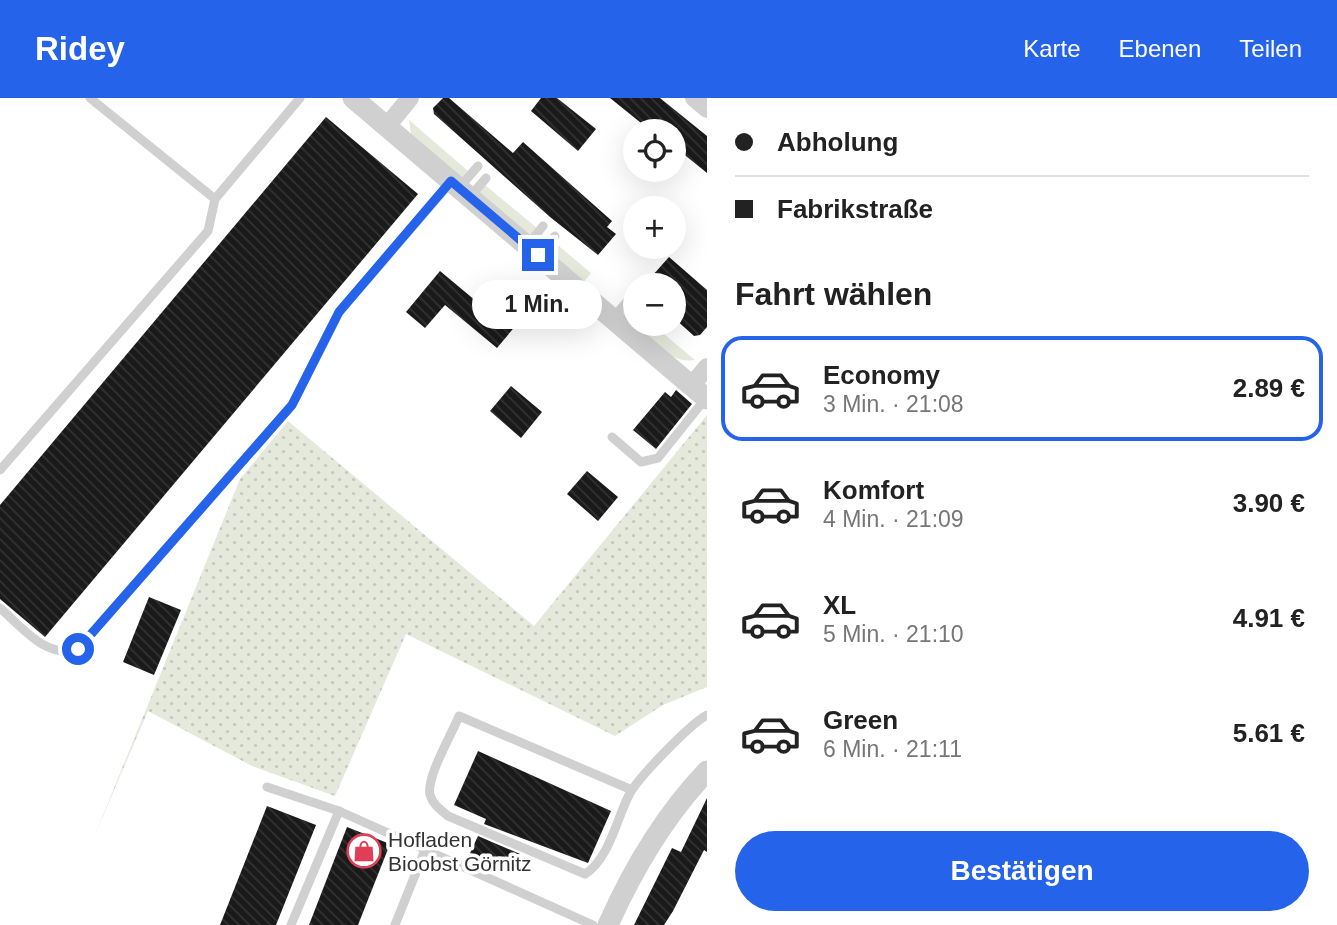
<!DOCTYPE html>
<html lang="de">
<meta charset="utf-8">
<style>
:root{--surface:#fff;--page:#f2f2f2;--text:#222;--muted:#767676;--line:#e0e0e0;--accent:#2563eb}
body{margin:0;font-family:Arial,sans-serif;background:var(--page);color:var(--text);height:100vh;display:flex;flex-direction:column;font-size:26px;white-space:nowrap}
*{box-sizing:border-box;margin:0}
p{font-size:23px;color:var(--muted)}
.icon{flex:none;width:38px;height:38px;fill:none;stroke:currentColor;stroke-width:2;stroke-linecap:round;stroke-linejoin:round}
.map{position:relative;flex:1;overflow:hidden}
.side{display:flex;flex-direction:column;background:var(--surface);width:630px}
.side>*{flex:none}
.banner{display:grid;align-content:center;height:154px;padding:0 28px;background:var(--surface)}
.buttons{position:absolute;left:623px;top:21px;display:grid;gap:14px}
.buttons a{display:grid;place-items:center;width:63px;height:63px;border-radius:50%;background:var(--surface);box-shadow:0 7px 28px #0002;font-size:35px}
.end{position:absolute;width:32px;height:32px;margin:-16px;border:9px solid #2563eb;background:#fff;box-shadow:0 0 0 4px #fff}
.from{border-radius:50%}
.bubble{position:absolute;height:49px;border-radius:24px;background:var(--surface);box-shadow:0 7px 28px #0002;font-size:23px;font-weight:600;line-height:49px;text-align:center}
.banner b{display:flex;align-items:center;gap:24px;height:66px;font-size:26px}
.banner b+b{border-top:2px solid var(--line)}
.banner i{width:18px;height:18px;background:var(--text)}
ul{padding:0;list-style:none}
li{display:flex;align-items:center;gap:21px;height:105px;margin:0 14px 10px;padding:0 14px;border:4px solid transparent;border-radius:21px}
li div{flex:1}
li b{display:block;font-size:26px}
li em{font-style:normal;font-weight:600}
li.selected{border-color:var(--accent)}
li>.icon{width:63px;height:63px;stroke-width:1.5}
h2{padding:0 28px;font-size:32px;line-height:84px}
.action{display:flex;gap:14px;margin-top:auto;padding:14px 28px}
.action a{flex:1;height:80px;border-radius:42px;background:var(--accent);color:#fff;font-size:28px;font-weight:600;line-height:80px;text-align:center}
header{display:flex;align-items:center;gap:42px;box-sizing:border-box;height:98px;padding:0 35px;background:var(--accent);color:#fff}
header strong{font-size:33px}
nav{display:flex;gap:38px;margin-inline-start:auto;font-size:24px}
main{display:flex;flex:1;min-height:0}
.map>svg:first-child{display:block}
</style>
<header>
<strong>Ridey</strong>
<nav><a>Karte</a><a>Ebenen</a><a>Teilen</a></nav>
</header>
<main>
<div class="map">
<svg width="707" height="827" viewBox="0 0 707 827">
<defs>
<pattern id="grass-dots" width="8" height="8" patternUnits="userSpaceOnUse" patternTransform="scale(1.75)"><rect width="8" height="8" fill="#e4e9dc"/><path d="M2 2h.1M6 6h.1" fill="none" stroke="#c4c8bd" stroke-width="1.8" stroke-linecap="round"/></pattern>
<pattern id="building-back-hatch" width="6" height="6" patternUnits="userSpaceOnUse" patternTransform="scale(1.75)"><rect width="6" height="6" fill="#1a1a1a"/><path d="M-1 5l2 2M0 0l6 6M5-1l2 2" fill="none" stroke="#333"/></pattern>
</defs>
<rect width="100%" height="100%" fill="#fff"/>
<polygon fill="url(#grass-dots)" points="707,317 707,589 663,607 615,638 406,536 335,698 252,668 148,613 94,739 240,381 288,323 534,528"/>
<g fill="#e4e9dc">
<polygon points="409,22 468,73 461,81 411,36"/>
<polygon points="485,87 537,130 530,138 478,95"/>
<polygon points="554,144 591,175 583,185 546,153"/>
<path d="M629,207L635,212V226H652L695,262C668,267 640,233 621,216Z"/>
</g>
<g fill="url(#building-back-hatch)">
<polygon points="443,0 449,0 513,55 523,44 612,123 607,129 616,136 598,157 550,119 434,16 433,10"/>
<polygon points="541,0 557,0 596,31 578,53 531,13"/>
<polygon points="610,0 660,0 707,38 707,75 681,54 674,64 674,33 651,33"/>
<polygon points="326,19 418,96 45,539 0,501 0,407"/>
<polygon points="669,159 707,192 707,229 700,237 694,238 674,220 674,187 644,187"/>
<polygon points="440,173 500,223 505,217 517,226 497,250 445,207 425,230 406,214"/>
<polygon points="511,288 542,314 521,340 490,313"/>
<polygon points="676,292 692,306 656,351 633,332 665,294 671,299"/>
<polygon points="587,373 618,399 598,423 567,396"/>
<polygon points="149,499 181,512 154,577 123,564"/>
<polygon points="478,653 611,713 588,765 484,726 486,721 454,707"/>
<polygon points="707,700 707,754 704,752 673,813 664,827 634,827 672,750 681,754"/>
<polygon points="267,708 316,727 276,827 220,827"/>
<polygon points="347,729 390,746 358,827 309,827"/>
<polygon points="478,738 520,756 511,774 470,755"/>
</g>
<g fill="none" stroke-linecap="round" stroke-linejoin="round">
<g stroke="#d0d0d0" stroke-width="9">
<polyline points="90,0 215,101 300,0"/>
<polyline points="459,90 478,68"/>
<polyline points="470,99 486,80"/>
<polyline points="527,148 543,128"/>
<polyline points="539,156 555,138"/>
<polyline points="613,220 630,200"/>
<polyline points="612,339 641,364 658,360 705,301"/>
<polyline points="0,372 208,133 215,101"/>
<path d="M0,510C22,529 47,562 78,551L292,307L339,214L451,84"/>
<polyline points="267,689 339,713 593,827"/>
<path d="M632,692L459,618C452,636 426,679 430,697C433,707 441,712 448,718L585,776C609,762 617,719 630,695C640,678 690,626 707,617"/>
<polyline points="291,827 339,713"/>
<polyline points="395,827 425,752"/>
</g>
<g stroke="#d0d0d0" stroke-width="18">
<polyline points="694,0 707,11"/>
<polyline points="387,28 410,0"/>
<polyline points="692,287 707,269"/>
</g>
<g stroke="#d0d0d0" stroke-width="21">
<polyline points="353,0 707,301"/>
<path d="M608,827C633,771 664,718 707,673"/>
</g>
</g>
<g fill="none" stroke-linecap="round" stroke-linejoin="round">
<polyline stroke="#2563eb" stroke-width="9" points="78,551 292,307 339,214 451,83 538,157"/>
</g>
<defs>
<symbol id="shop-ring" viewBox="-11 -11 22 22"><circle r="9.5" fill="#fff" stroke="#e03e56" stroke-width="1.5"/><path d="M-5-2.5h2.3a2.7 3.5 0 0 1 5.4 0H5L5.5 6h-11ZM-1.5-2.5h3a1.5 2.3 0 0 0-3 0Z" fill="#e03e56"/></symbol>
</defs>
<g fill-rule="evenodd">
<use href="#shop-ring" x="345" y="734" width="38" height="38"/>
</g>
<g text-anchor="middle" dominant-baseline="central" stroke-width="7" stroke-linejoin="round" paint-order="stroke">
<g font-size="21" fill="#333" stroke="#fff" text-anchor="start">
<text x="388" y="741">Hofladen<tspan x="388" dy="24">Bioobst Görnitz</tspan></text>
</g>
</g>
</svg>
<div class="buttons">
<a><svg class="icon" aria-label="locate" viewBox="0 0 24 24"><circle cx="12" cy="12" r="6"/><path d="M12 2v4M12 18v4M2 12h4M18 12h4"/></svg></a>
<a>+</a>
<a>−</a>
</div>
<i class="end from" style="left:78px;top:551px"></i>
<i class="end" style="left:538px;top:157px"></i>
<div class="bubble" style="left:472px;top:182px;width:130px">1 Min.</div>
</div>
<section class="side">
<div class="banner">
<b><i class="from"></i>Abholung</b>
<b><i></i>Fabrikstraße</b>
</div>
<h2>Fahrt wählen</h2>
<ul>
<li class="selected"><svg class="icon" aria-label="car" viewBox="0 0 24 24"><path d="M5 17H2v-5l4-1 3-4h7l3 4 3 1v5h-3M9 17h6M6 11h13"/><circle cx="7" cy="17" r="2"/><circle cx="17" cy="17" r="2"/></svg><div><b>Economy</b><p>3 Min. · 21:08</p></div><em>2.89 €</em></li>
<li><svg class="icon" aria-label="car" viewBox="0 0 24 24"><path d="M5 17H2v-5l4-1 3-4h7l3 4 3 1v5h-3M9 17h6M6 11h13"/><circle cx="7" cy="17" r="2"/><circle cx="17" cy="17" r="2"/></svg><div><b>Komfort</b><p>4 Min. · 21:09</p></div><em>3.90 €</em></li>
<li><svg class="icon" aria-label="car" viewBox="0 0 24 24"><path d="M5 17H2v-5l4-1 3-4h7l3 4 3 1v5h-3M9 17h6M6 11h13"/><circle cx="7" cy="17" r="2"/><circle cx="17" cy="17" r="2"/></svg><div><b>XL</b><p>5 Min. · 21:10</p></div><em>4.91 €</em></li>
<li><svg class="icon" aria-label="car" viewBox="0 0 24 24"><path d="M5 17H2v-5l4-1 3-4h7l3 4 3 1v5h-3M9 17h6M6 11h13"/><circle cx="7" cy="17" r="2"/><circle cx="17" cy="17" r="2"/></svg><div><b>Green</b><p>6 Min. · 21:11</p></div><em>5.61 €</em></li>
</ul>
<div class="action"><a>Bestätigen</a></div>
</section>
</main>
